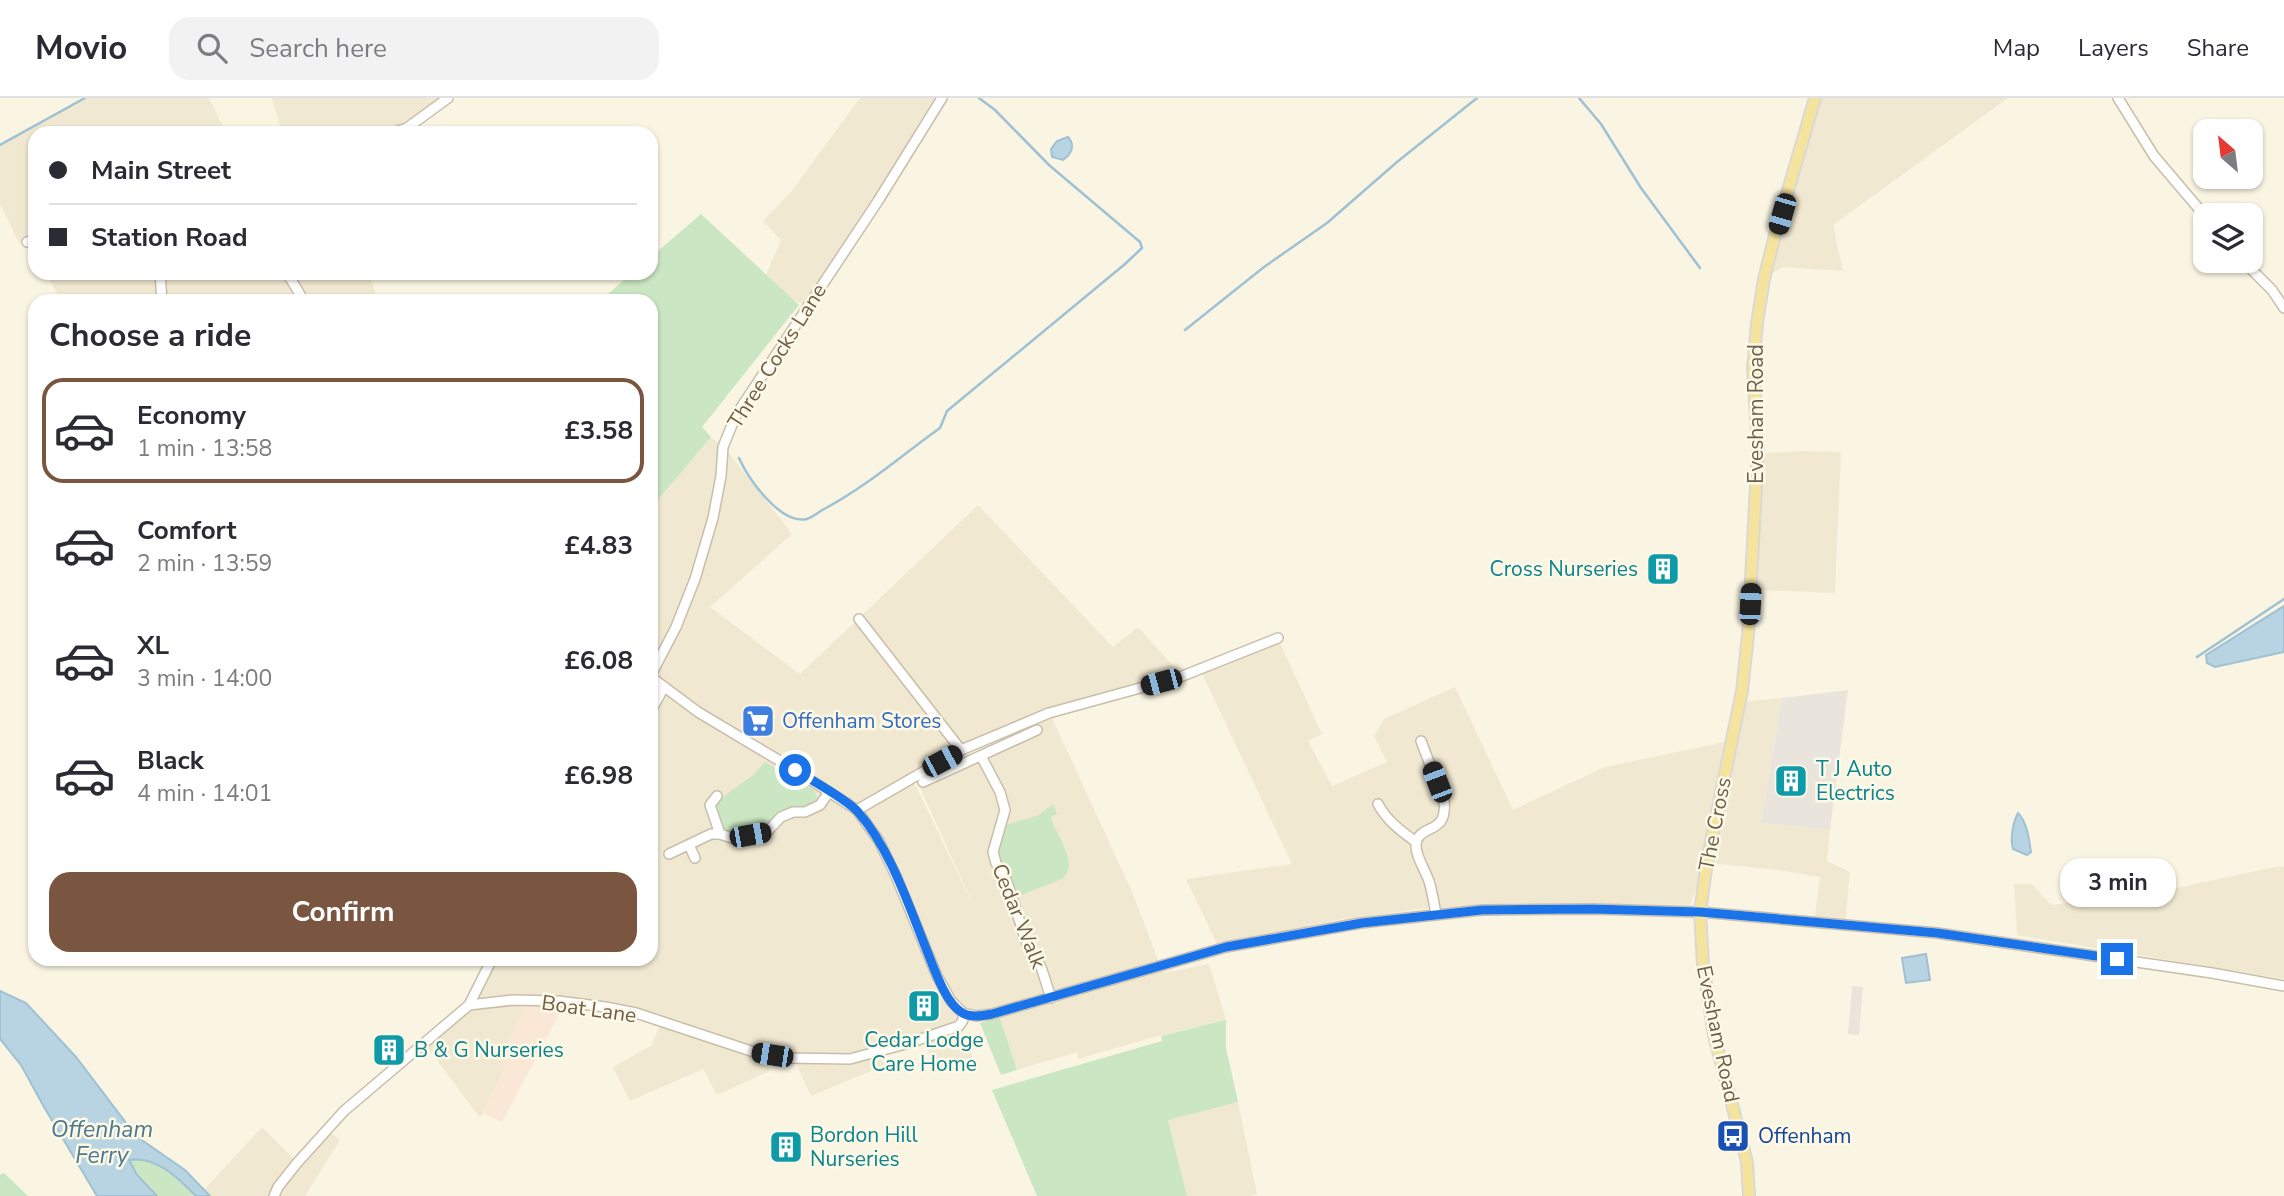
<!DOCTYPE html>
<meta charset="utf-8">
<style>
:root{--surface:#fff;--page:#f2f2f3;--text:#2b2b33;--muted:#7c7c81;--line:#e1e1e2;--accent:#7a5540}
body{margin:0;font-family:"Nunito Sans",sans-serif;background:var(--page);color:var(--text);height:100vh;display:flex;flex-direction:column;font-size:26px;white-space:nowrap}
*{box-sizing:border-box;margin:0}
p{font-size:23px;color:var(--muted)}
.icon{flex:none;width:38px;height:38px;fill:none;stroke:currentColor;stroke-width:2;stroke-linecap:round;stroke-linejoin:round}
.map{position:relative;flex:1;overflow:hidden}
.panel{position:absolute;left:28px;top:196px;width:630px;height:672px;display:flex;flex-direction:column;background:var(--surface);border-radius:21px;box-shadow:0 2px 5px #0004}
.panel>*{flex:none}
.guide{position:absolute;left:28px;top:28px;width:630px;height:154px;border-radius:21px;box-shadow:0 2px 5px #0004;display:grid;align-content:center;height:154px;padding:0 21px;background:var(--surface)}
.needle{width:46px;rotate:332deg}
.fabs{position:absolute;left:2193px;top:21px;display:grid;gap:14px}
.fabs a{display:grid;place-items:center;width:70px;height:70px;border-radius:14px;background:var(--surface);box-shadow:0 2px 5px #0004;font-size:35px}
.end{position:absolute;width:32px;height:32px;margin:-16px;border:9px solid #1a73e8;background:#fff;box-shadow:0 0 0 4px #fff}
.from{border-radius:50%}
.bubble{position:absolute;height:49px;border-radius:21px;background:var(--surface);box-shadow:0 2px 5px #0004;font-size:23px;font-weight:700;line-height:49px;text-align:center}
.car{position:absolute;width:21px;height:42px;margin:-21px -10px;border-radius:9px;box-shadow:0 0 5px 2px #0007;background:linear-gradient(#222 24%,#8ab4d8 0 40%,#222 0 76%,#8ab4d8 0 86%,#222 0)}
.guide b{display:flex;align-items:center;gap:24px;height:66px;font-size:26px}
.guide b+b{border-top:2px solid var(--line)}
.guide i{width:18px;height:18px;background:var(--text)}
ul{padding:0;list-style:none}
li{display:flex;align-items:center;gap:21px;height:105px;margin:0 14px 10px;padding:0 7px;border:4px solid transparent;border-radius:21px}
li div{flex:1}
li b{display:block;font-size:26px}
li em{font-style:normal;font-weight:700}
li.active{border-color:var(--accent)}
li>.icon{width:63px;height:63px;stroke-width:1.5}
h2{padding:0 21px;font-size:32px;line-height:84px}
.action{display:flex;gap:14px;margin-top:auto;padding:14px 21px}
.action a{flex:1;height:80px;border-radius:21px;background:var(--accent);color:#fff;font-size:28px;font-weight:700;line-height:80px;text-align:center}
header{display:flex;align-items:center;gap:42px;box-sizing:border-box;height:98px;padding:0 35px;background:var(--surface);border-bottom:2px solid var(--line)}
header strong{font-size:33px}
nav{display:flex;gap:38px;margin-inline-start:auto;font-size:24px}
.search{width:490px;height:63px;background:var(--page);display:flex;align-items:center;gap:18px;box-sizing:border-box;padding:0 24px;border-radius:21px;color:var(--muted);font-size:26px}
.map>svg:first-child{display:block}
</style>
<header>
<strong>Movio</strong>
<div class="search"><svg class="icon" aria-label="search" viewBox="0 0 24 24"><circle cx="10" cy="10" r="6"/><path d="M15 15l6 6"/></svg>Search here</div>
<nav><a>Map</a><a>Layers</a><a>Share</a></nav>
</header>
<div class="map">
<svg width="2284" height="1098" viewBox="0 0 2284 1098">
<rect width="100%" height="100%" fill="#faf5e2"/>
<g fill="#f1e8d1">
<polygon points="85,0 209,0 226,35 35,35 35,157 27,144 19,145 0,106 0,47"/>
<polygon points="272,0 446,0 406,29 387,35 282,35"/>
<polygon points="860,0 938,0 807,209 778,192 765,179 781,142 763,123 791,94"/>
<polygon points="1815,0 2008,0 1833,127 1843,173 1782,169 1764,181"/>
<polygon points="45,175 369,175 378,203 62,203"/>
<polygon points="711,339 729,355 792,436 710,509 800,576 978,407 1113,549 1138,529 1182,578 1049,614 911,678 977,815 917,683 1052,620 1133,796 1163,875 1209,866 1226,922 1147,941 1078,961 1077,954 1017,972 999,914 969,916 958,928 973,959 938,974 921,939 878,952 885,967 811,998 792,957 762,954 770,973 717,997 703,971 630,1003 613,969 652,947 661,923 566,903 505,971 480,1020 422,942 468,905 491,861 651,861 651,410"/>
<polygon points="1802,353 1841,354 1835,495 1756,492 1764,355"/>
<polygon points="1278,541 1322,636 1308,643 1332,688 1387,664 1374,638 1384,621 1455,589 1513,712 1605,669 1730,643 1706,764 1690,807 1513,805 1420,811 1338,822 1217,846 1186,781 1292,766 1201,573"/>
<polygon points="1782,600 1761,725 1830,732 1827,763 1850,774 1845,826 1814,824 1820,779 1771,771 1708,765 1742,604"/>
<polygon points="2279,768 2284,769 2284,881 2017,837 2014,786 2032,786 2051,807 2091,802 2087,779 2140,771 2144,797"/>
<polygon points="1238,1004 1257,1096 1250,1098 1187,1098 1168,1021"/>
<polygon points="262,1029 295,1062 324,1030 340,1042 305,1098 210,1098 204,1092"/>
</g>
<g fill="#fae7d6">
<polygon points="764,599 781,611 757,649 733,634"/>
<polygon points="528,901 566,903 502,1024 483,1015 505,971 501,959"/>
</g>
<g fill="#e9e5dd">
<polygon points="1848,592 1830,732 1761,725 1782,600"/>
<polygon points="1852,888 1863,889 1859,937 1848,936"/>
</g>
<g fill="#cae6c2">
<polygon points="701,116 799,207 702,329 711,339 651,410 651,203 600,203 632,175 651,175 651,159"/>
<polygon points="765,664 814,692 818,702 768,730 742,738 727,735 723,732 714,705 720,699 721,700 752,678"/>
<path d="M1053,706L1057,716L1051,719L1052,724C1059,739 1079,768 1062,781L1019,798C1009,791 997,767 997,754C998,745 1003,735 1006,727L1039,717Z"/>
<polygon points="1000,919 1017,972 1001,977 980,925"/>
<polygon points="1226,922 1226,950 1238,1004 1168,1022 1187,1098 1037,1098 992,992 1162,943 1161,938"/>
<polygon points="144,1060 164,1070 196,1098 157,1098 137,1077 129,1061"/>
<polygon points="4,1075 28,1098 0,1098 0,1077"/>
</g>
<g fill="#b8d4e2" stroke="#9fc1d3" stroke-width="2">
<path d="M1068,39C1076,48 1071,56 1063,62L1052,59L1051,51L1057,43Z"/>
<polygon points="2284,508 2284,554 2215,569 2207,565 2206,557"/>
<path d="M2018,715C2027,724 2029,741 2031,754L2027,757L2013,751C2010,741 2013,724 2018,715Z"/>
<polygon points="1926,856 1930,882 1906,885 1902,860"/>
<path d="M0,893L26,905L76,959L136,1038L185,1072L210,1098H196C178,1080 157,1058 129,1062L137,1077L157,1098H97L44,1009L21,967L0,941Z"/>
</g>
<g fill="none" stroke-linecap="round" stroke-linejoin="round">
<g stroke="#9fc1d3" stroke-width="2.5">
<polyline points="1579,0 1601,26 1641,90 1700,170"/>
<polyline points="0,47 85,0"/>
<polyline points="1185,232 1264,169 1327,125 1397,64 1477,0"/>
<path d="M739,360C748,380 780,427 807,421C813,419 820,413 826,410C867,388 902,357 940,330L947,313L1125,166L1142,150L1140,144L1049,67L995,12L979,0"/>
<polyline points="2197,559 2284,501"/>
</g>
<defs>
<g id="minor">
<polyline points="2118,0 2154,58 2205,118"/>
<polyline points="392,35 407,30 448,0"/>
<polyline points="27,144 35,140"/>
<polyline points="2243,163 2272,192 2284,210"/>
<polyline points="160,175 162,203"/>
<polyline points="287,175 304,203"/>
<polyline points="859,521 961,652"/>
<polyline points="651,577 676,529 695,481 713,420 721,378 723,349 736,317 878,103 942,0"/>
<polyline points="651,579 698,614 795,672 857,712 879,743 896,778 937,878 951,903 963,915 976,918 992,916 1226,849 1361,825 1482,812 1592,811 1700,814 1937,835 2212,875 2284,888"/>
<polyline points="651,613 664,589"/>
<path d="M1421,643L1444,703C1448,738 1419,725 1416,746C1415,757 1425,772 1429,783C1432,793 1434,805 1436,816"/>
<polyline points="981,658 1000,694 1005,712 993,754 996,765 1007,784 1027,846 1041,869 1051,900"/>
<polyline points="923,684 1037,632"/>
<polyline points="717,698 710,707 720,736"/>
<path d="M1378,706C1387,723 1401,733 1416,744"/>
<polyline points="857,712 961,652 1049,615 1180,579 1278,540"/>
<polyline points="720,736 738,742 750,737 766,735 781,719 793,714 805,714 820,707 829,694"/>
<polyline points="689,747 695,760"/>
<polyline points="669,756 711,736 720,736"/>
<polyline points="469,907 492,861"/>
<polyline points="274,1098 278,1089 297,1065 344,1013 469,907 513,902 558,903 605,909 636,915 757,955 788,960 850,961 909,945 959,928 963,922 963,915"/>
</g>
<polyline id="major" points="1749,1098 1747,1064 1714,937 1703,867 1700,814 1707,764 1742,593 1748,537 1758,351 1753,271 1757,225 1764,181 1775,137 1815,0"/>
</defs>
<use href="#minor" stroke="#c9beaa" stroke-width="12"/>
<use href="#major" stroke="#dcd8d4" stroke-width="14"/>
<use href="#minor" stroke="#fff" stroke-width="9"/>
<use href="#major" stroke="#f4e49e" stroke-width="10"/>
</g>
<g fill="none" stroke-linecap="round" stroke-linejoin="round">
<path stroke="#1a73e8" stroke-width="9" d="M795,672C812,683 845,700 858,714C890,750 909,808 927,853C934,870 945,904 961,914C970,920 981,918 992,916L1226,849L1362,825L1482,812L1592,811L1700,814L1937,835L2117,861"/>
</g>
<defs>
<symbol id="building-square" viewBox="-11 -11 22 22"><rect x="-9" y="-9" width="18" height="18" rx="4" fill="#0f9aa8" stroke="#fdf9e7"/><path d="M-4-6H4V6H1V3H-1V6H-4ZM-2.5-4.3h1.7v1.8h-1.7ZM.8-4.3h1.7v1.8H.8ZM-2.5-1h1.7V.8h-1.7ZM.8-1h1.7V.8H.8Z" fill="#fff"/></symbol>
<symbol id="supermarket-square" viewBox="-11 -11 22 22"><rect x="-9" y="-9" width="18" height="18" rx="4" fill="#3f7fe0" stroke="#fdf9e7"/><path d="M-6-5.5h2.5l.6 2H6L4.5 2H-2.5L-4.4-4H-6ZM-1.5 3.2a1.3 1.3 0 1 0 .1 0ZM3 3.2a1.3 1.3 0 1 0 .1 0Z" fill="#fff"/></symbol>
<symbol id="bus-square" viewBox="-11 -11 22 22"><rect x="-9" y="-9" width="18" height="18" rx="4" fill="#1a4fb4" stroke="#fdf9e7"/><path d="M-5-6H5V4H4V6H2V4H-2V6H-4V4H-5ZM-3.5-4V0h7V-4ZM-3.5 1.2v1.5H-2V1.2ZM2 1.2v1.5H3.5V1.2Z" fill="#fff"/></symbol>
</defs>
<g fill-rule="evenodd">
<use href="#building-square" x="1644" y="452" width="38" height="38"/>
<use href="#supermarket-square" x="739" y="604" width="38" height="38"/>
<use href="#building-square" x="1772" y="664" width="38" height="38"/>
<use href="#building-square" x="905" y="889" width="38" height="38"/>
<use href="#building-square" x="370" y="933" width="38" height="38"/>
<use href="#bus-square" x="1714" y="1019" width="38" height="38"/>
<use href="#building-square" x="767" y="1030" width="38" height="38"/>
</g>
<g text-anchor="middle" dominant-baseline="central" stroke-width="5" stroke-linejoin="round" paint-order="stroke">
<g font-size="21" fill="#6f5e4b" stroke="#fdf9e7">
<text transform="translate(777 258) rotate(-58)">Three Cocks Lane</text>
<text transform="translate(1756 316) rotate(-90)">Evesham Road</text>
<text transform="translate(1715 726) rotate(-79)">The Cross</text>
<text transform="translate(1019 818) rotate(68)">Cedar Walk</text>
<text transform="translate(589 911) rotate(8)">Boat Lane</text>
<text transform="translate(1718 936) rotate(78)">Evesham Road</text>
</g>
<g font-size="21" fill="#0d838f" stroke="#fdf9e7" text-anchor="start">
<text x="1638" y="471" text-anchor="end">Cross Nurseries</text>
<text x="1816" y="671">T J Auto<tspan x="1816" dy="24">Electrics</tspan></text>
<text x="924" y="942" text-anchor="middle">Cedar Lodge<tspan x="924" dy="24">Care Home</tspan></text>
<text x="414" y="952">B &amp; G Nurseries</text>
<text x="810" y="1037">Bordon Hill<tspan x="810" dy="24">Nurseries</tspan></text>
</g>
<g font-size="21" fill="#366cbe" stroke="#fdf9e7" text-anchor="start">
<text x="782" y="623">Offenham Stores</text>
</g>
<g font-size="21" fill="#164399" stroke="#fdf9e7" text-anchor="start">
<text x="1758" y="1038">Offenham</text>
</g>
<g font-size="23" font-style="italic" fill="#4d788e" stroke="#fdf9e7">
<text x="102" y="1031">Offenham<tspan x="102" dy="26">Ferry</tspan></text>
</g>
</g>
</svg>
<div class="fabs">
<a><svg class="needle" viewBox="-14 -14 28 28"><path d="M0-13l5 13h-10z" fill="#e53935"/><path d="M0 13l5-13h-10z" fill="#7c7c81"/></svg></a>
<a><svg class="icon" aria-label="layers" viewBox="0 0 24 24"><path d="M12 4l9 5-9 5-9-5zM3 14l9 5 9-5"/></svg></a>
</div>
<i class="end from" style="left:795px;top:672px"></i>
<i class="end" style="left:2117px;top:861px"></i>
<div class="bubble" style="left:2060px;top:760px;width:116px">3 min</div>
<i class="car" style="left:1782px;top:116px;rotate:196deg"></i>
<i class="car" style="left:1750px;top:506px;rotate:3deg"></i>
<i class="car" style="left:1161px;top:584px;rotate:255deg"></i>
<i class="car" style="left:942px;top:663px;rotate:62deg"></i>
<i class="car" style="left:1437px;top:684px;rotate:339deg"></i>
<i class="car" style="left:750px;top:737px;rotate:80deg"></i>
<i class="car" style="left:772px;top:957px;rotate:279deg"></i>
<div class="guide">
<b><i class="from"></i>Main Street</b>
<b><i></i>Station Road</b>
</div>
<section class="panel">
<h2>Choose a ride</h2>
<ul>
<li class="active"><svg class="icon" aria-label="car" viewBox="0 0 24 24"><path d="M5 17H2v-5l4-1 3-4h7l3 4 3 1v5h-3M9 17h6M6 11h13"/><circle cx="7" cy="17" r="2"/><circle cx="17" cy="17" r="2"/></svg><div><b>Economy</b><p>1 min · 13:58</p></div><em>£3.58</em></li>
<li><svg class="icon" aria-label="car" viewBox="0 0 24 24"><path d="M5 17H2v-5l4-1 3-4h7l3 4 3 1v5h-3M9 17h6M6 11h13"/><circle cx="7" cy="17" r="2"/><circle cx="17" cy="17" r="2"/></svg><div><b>Comfort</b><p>2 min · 13:59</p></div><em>£4.83</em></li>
<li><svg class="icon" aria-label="car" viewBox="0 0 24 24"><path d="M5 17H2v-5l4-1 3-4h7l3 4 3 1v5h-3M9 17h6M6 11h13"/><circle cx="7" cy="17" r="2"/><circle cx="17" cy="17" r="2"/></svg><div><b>XL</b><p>3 min · 14:00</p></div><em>£6.08</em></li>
<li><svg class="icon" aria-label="car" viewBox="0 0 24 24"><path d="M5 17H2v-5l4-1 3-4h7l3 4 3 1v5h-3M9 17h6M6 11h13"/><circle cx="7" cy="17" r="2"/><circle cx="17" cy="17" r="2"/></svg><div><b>Black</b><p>4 min · 14:01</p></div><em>£6.98</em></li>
</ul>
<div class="action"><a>Confirm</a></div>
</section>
</div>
